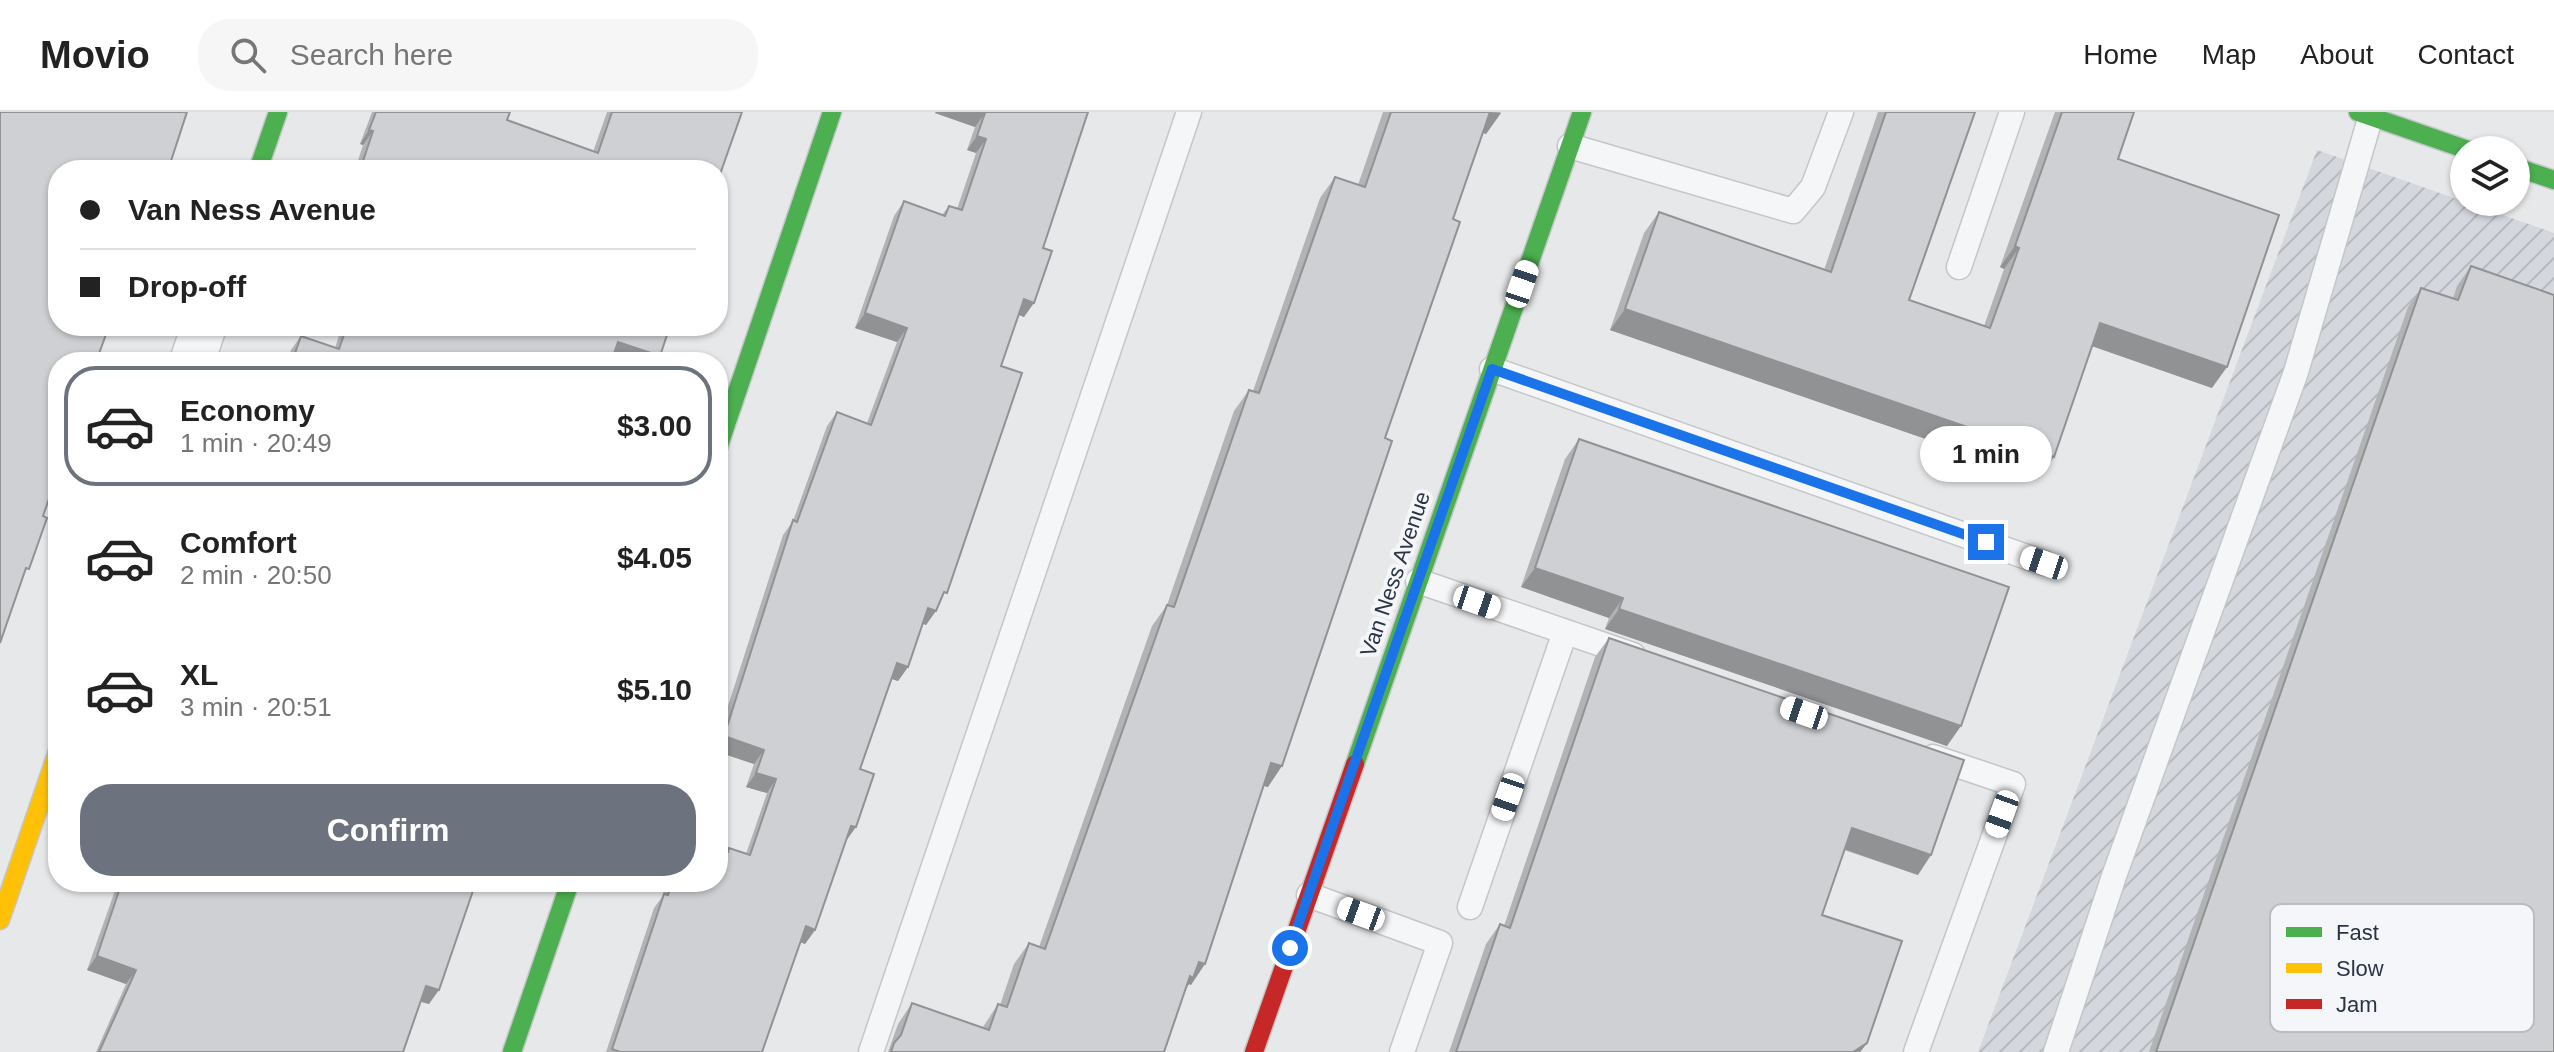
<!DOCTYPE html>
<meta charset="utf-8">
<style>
:root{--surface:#fff;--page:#f6f6f6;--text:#222;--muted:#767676;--line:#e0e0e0;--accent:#6c737f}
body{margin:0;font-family:Arial,sans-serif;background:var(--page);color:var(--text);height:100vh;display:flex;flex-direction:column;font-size:30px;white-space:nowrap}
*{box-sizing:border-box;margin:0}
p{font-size:26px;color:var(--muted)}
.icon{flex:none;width:44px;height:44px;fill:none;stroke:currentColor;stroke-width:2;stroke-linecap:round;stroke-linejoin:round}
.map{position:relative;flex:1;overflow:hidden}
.side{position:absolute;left:48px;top:240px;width:680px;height:540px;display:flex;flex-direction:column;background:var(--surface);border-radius:32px;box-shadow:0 2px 6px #0004}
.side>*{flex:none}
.hud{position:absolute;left:48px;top:48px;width:680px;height:176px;border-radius:32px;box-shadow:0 2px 6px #0004;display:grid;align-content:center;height:176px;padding:0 32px;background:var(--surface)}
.controls{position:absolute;left:2450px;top:24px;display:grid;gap:16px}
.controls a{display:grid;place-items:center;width:80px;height:80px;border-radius:50%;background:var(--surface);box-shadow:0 2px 6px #0004;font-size:40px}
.end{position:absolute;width:36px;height:36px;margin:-18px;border:10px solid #1a73e8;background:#fff;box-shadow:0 0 0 4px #fff}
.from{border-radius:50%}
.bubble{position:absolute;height:56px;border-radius:28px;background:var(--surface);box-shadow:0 2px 6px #0004;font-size:26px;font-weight:800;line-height:56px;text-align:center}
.car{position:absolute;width:24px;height:48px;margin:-24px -12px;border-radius:10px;box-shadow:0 0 6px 2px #0007;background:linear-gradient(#fff 24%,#345 0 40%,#fff 0 76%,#345 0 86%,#fff 0)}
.hud b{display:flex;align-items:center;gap:28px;height:76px;font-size:30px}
.hud b+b{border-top:2px solid var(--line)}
.hud i{width:20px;height:20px;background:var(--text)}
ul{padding:14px 0 0;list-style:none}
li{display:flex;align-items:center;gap:24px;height:120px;margin:0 16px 12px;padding:0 16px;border:4px solid transparent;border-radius:32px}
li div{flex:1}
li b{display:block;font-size:30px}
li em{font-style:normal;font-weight:800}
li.current{border-color:var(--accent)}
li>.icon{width:72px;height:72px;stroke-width:1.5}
.primary-button{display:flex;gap:16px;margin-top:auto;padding:16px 32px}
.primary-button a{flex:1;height:92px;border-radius:32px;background:var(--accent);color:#fff;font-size:32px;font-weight:800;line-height:92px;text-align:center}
header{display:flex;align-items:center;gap:48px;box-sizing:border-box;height:112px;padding:0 40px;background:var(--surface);border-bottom:2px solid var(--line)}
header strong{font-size:38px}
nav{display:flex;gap:44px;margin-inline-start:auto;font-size:28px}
.search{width:560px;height:72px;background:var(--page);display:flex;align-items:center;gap:20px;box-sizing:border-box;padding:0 28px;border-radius:32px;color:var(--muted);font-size:30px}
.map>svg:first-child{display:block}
</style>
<header>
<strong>Movio</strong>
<div class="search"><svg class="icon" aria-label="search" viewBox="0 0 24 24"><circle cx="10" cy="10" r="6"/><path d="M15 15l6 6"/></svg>Search here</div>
<nav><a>Home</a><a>Map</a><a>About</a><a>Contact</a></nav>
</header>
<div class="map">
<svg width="2554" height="940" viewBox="0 0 2554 940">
<defs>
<pattern id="industrial-furrows" width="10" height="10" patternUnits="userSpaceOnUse" patternTransform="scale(2)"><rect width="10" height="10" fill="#d4d7dd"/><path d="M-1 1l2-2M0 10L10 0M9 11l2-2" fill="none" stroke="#b6b9bf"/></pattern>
</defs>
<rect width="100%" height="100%" fill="#e6e8ea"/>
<polygon fill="url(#industrial-furrows)" points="2317,38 2554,121 2554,940 1978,940"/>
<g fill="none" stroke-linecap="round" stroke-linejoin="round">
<defs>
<g id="lane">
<polyline points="1570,34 1793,99 1813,75 1841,0"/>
<polyline points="1959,155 2012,0"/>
<polyline points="1492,257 2044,451"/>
<polyline points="1418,469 1633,543"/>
<polyline points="1309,783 1440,831 1402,940"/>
<polyline points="1470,795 1565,520"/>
<polyline points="871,940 1189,0"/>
<polyline points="1916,940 2013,672 1933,645"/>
<polyline points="2056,940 2114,764 2296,260 2372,0"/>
</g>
<polyline id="street" points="192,250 204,214"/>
<g id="fast">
<polyline points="2358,0 2468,38"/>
<polyline points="2516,55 2554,68"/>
<polyline points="258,58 278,0"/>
<polyline points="718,336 832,0"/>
<polyline points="1355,652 1582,0"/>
<polyline points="512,940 570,770"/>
</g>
<polyline id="slow" points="0,808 58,639"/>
<polyline id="jam" points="1254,940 1355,652"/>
</defs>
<use href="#lane" stroke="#c4c6c8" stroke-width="27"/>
<use href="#street" stroke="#c4c6c8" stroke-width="47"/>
<use href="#fast" stroke="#c4c6c8" stroke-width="21"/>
<use href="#slow" stroke="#c4c6c8" stroke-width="21"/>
<use href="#jam" stroke="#c4c6c8" stroke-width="21"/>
<use href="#lane" stroke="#f5f6f7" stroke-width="24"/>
<use href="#street" stroke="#f5f6f7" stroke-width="44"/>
<use href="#fast" stroke="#4caf50" stroke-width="18"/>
<use href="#slow" stroke="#ffc107" stroke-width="18"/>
<use href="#jam" stroke="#c62828" stroke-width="18"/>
</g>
<g fill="#b1b3b5">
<polygon points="372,0 510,0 507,8 593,40 607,0 742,0 718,58 355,58 363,33 360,32"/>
<polygon points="936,0 1088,0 1043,136 1024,205 1019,203 1001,254 938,494 926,513 923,512 908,555 898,569 891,567 860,657 846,729 815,818 805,832 800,830 762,940 606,940 654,796 662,785 667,770 718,770 727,739 729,736 746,742 767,681 746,675 754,652 718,640 718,625 783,423 793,409 827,314 837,300 867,311 897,230 855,216 894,104 904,89 942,103 949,94 957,97 976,41 967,38 975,15 935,1"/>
<polygon points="1383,0 1501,0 1486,22 1483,21 1453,107 1385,326 1268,675 1264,674 1191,873 1189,872 1186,876 1164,940 888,940 898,912 912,891 983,915 998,892 1000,893 1014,852 1029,831 1039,835 1152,514 1167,493 1234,299 1249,278 1253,279 1320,86 1335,65 1358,73"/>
<polygon points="1878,0 1975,0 1909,188 1984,214 2004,157 2000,155 2055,0 2134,0 2118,47 2212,276 2092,234 2039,366 1610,218 1644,121 1659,100 1824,158"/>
<polygon points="2471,154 2554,940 2149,940 2408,195 2421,176 2453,186 2457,174"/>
<polygon points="342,214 670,214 660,244 656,250 627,250 613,245 611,250 287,250 291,238 301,224 335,236"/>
<polygon points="1579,327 1947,634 1605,517 1609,506 1521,475 1565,347"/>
<polygon points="1609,526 1918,763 1844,738 1822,803 1867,931 1860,940 1449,940 1486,832 1500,812 1504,814 1595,545"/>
<polygon points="118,770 476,770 429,892 421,890 403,940 96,940 126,872 87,858"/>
</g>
<g fill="#909294">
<polygon points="936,0 982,0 985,1 975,15 935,1"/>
<polygon points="1489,0 1501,1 1486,22 1476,18"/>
<polygon points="369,18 373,19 363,33 360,32"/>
<polygon points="977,24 986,27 976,41 967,38"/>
<polygon points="2015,134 2019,136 2004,157 2000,155"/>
<polygon points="1024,187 1034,191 1024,205 1014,201"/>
<polygon points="1625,197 2054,345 2039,366 1610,218"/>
<polygon points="865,201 907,216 897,230 855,216"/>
<polygon points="2100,211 2227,255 2212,276 2086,232"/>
<polygon points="618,230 660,244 656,250 627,250 608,244"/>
<polygon points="591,245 605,250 588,250"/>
<polygon points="1535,456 1623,486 1609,506 1521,475"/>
<polygon points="928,496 936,499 926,513 919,510"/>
<polygon points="1619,497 1961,614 1947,634 1605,517"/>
<polygon points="897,551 908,555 898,569 887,565"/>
<polygon points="724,624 764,638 754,652 718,640 718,632"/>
<polygon points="1271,651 1282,654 1268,675 1256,672"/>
<polygon points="756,661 776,667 767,681 746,675"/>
<polygon points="851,714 856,715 846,729"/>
<polygon points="1852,716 1931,743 1918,763 1838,735"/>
<polygon points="806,814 815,818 805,832 796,828"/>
<polygon points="97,844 136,858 126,872 87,858"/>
<polygon points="1199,850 1205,852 1191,873 1189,872 1179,886 1185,871"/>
<polygon points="426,874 439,878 429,892 416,888"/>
<polygon points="1867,931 1860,940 1853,940"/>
</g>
<g fill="#ced0d3" stroke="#909294" stroke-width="2">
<polygon points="0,0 187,0 168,58 58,58 58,214 109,214 96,250 58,250 58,361 43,404 47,406 29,457 26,456 0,531"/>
<polygon points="376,0 510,0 507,8 598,41 612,0 742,0 718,68 718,58 360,58 373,19 369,18"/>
<polygon points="982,0 1088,0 1043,136 1052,139 1034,191 1024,187 1001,254 1022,261 947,481 944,480 936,499 928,496 908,555 897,551 860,657 874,662 856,715 851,714 815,818 806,814 762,940 620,940 612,937 664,782 668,783 672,770 718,770 718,736 728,740 729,736 750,743 776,667 756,661 764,638 724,624 793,408 797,410 837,300 871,313 907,216 865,201 904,89 945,104 949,94 962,98 986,27 977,24 985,1"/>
<polygon points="1391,0 1490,0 1453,107 1460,110 1385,326 1392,329 1282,654 1271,651 1205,852 1199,850 1193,866 1190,864 1164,940 891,940 894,931 901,923 912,891 989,918 998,892 1007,895 1029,831 1045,837 1167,493 1174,495 1249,278 1259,281 1335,65 1365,75"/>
<polygon points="1886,0 1975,0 1909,188 1990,216 2019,136 2015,134 2062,0 2134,0 2118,47 2279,103 2227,255 2100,211 2054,345 1625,197 1659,100 1831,160"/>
<polygon points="2471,154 2554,183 2554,940 2156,940 2421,176 2458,188"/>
<polygon points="347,214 670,214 660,244 618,230 611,250 605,250 591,245 589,250 292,250 301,224 339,237"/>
<polygon points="1579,327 2009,475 1961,614 1619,497 1623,486 1535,456"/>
<polygon points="1609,526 1964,648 1931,743 1852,716 1822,803 1902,829 1867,931 1853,940 1456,940 1500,812 1510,816"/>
<polygon points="122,770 476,770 439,878 426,874 403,940 99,940 136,858 97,844"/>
</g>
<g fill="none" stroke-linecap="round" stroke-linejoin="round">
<polyline stroke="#1a73e8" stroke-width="10" points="1290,836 1492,257 1986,430"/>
</g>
<g text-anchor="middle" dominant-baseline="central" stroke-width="8" stroke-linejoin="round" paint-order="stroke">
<g font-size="22" fill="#2b3445" stroke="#f4f6f9">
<text transform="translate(1395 462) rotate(-71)">Van Ness Avenue</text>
</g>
</g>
<rect x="2270" y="792" width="264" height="128" rx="12" fill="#f4f6f9" stroke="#b8bcc3" stroke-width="2"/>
<rect x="2286" y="815" width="36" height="10" fill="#4caf50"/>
<rect x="2286" y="851" width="36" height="10" fill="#ffc107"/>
<rect x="2286" y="887" width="36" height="10" fill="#c62828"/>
<g font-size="22" fill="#2b3445">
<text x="2336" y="828">Fast</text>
<text x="2336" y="864">Slow</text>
<text x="2336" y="900">Jam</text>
</g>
</svg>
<div class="controls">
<a><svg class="icon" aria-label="layers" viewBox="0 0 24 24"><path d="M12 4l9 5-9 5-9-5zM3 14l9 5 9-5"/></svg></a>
</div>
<i class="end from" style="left:1290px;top:836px"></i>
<i class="end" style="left:1986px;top:430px"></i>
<div class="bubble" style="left:1920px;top:314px;width:132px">1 min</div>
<i class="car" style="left:1522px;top:172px;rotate:19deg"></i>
<i class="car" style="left:2044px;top:451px;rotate:289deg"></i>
<i class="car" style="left:1477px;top:490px;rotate:109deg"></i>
<i class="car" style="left:1804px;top:601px;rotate:289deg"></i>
<i class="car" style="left:1508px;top:685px;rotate:199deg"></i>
<i class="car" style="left:2002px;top:702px;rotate:200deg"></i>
<i class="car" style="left:1361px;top:802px;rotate:290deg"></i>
<div class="hud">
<b><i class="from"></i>Van Ness Avenue</b>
<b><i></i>Drop-off</b>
</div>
<section class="side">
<ul>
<li class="current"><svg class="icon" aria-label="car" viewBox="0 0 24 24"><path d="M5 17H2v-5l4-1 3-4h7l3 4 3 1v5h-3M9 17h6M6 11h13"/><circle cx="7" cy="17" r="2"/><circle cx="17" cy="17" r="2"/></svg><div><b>Economy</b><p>1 min · 20:49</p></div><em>$3.00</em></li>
<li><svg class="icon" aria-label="car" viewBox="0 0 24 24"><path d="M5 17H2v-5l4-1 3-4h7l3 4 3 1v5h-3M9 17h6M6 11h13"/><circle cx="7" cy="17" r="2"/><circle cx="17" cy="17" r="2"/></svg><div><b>Comfort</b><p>2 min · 20:50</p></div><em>$4.05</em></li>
<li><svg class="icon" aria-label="car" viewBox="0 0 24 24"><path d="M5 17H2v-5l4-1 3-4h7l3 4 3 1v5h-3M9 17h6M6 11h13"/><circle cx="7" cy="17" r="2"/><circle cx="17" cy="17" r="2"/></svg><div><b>XL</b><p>3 min · 20:51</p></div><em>$5.10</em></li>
</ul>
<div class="primary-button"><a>Confirm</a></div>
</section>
</div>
